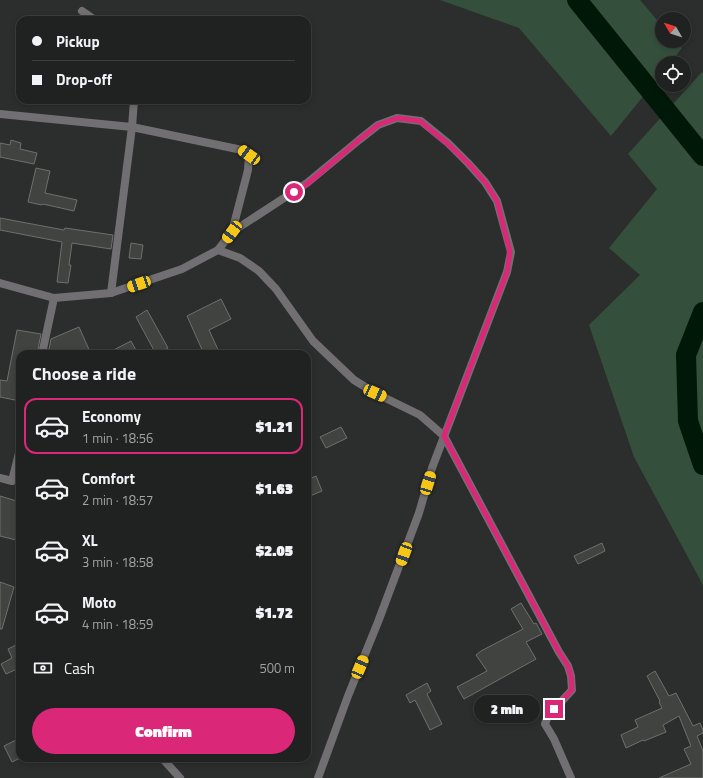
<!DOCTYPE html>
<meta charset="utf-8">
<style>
:root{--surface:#202221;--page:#282a2a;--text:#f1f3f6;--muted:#a2a4a5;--line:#3d3f3f;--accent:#db2777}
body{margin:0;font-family:"Titillium Web",sans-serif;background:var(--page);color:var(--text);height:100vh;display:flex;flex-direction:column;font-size:15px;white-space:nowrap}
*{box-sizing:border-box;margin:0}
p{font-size:13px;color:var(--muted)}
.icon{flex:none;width:22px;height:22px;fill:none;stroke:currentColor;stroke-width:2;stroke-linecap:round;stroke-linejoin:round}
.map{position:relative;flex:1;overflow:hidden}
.side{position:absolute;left:16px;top:350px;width:295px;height:412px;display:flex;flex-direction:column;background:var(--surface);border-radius:12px;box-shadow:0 2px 6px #0003,0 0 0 1px var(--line)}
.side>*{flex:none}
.hud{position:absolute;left:16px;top:16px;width:295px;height:88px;border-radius:12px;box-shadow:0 2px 6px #0003,0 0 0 1px var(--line);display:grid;align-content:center;height:88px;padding:0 16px;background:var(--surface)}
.needle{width:26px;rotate:309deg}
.controls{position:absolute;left:655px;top:12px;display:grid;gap:8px}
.controls a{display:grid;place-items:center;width:36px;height:36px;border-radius:50%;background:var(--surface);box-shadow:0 2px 6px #0003,0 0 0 1px var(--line);font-size:20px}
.end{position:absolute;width:18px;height:18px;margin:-9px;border:5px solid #db2777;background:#fff;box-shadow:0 0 0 2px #fff}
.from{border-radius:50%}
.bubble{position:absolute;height:28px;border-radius:14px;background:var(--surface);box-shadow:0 2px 6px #0003,0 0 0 1px var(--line);font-size:13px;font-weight:800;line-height:28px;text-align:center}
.car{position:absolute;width:12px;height:24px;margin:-12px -6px;border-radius:5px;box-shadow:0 0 3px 1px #0007;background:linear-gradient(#f5c518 24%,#345 0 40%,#f5c518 0 76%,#345 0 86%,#f5c518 0)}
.hud b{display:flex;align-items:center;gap:14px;height:38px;font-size:15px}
.hud b+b{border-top:1px solid var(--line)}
.hud i{width:10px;height:10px;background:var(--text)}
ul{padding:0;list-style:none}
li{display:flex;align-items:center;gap:12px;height:56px;margin:0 8px 6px;padding:0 8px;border:2px solid transparent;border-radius:12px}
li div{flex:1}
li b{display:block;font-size:15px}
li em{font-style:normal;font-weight:800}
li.current{border-color:var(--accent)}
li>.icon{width:36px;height:36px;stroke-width:1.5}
h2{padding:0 16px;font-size:18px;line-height:48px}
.pay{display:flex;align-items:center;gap:10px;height:44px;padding:0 16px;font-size:15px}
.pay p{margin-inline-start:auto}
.primary-button{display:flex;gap:8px;margin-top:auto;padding:8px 16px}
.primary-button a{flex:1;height:46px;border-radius:24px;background:var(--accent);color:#fff;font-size:16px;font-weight:800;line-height:46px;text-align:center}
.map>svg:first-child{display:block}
</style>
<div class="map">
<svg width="703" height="778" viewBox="0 0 703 778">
<rect width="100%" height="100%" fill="#2b2e2c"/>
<g fill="#34503d">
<polygon points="440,0 640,0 662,26 662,41 675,41 682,48 670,63 662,63 662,73 611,136 519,28"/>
<polygon points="702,72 703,74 703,585 634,457 589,325 640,275 609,248 657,189 628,154"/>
</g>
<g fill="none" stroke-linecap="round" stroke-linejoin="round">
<g stroke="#001807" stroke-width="20">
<polyline points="577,0 703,156"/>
<polyline points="703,312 686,355 688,421 703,465"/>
</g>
</g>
<g fill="#404340" stroke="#6d706e">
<polygon points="11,140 21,143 20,149 37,153 34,164 0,157 0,143 10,145"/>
<polygon points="36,168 50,171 45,193 77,200 74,211 43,204 42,205 28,202"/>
<polygon points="0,218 64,230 65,228 113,235 111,249 72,243 69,265 71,265 68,283 57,282 62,242 0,230"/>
<polygon points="131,243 143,245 141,259 129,258"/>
<polygon points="221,299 231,319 209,330 220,354 204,354 187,316"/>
<polygon points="147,310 168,348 157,354 156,354 136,317"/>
<polygon points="79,327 91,354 51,354 49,349 51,339"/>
<polygon points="17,330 41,334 37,354 20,354 20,401 0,397 0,380 7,381"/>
<polygon points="131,341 138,354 106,354"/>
<polygon points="341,427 347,438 326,448 320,437"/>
<polygon points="316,476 322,491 310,496 307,490 307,480"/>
<polygon points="0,496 20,502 20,541 0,536"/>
<polygon points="602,543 605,551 578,564 574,556"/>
<polygon points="0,582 14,587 2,629 0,629"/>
<polygon points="521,603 534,624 536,623 542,634 526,642 536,659 464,699 457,687 487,671 476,655 481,651 523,629 511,609"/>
<polygon points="20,643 20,675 17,669 6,674 1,664 12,658 8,649"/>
<polygon points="655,671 669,696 676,693 693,726 700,723 703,730 703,733 697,736 703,751 703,778 659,778 691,764 684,749 691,746 679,716 663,725 666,732 644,741 643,740 626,748 621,735 638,727 635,720 662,708 659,702 660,701 647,676"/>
<polygon points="427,683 431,691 427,694 442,724 430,730 415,700 410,703 406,695"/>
<polygon points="20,738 20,758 12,762 4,746"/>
</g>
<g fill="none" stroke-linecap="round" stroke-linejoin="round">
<g stroke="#716f71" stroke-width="8">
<polyline points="82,11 95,20"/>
<polyline points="0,114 132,127 242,150 249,155 248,170 232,232"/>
<polyline points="218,250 232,232 307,183 359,140 378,125 397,118 421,121 448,143 468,163 485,182 497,201 511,252 507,272 432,468 419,513 378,622 348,696 318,778"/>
<polyline points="0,283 54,298"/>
<polyline points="111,293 132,127 134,100"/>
<polyline points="42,354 54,298 111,293 182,269 218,250 240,258 259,271 276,289 313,341 354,380 375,393 420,415 444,436 559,652 568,666 571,676 572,690 548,716 545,724 554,739 571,778"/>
<polyline points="0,478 12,481 20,449"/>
<polyline points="163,759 180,778"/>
</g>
</g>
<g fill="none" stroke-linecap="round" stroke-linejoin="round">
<polyline stroke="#db2777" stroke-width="5" points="294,192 307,184 359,140 378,125 397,118 420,121 448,144 468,163 485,182 497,201 510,252 507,272 444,436 559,652 568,666 571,676 572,690 554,709"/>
</g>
</svg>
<div class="controls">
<a><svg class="needle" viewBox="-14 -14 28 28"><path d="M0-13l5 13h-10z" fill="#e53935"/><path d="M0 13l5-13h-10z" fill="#a2a4a5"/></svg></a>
<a><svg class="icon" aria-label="locate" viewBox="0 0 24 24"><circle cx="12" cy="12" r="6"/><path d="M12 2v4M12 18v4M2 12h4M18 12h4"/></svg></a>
</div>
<i class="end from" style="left:294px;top:192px"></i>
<i class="end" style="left:554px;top:709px"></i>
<div class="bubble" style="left:474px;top:695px;width:66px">2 min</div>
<i class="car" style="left:249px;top:155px;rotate:306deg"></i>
<i class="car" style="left:232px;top:232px;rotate:217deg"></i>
<i class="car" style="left:139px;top:284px;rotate:251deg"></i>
<i class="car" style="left:375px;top:393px;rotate:114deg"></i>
<i class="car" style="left:428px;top:483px;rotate:17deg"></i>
<i class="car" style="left:404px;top:554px;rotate:200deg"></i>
<i class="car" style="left:360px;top:667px;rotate:23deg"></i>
<div class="hud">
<b><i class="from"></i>Pickup</b>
<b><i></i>Drop-off</b>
</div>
<section class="side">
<h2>Choose a ride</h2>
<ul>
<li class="current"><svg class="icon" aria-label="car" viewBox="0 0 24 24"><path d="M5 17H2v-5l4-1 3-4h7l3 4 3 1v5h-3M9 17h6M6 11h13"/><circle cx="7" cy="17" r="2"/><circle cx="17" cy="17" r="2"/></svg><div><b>Economy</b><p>1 min · 18:56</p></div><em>$1.21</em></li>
<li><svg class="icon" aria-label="car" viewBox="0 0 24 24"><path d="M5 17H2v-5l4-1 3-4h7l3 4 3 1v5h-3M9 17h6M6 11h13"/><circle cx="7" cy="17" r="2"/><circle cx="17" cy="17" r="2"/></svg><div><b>Comfort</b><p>2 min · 18:57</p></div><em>$1.63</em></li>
<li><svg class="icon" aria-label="car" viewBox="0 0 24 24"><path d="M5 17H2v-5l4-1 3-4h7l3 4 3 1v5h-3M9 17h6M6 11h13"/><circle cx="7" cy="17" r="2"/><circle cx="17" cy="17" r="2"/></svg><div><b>XL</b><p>3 min · 18:58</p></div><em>$2.05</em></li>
<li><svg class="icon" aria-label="car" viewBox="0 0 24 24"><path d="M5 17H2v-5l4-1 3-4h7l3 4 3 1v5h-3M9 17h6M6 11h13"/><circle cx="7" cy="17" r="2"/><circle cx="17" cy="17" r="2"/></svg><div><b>Moto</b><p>4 min · 18:59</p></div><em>$1.72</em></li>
</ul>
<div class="pay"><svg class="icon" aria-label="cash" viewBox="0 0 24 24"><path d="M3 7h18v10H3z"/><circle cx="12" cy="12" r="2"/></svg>Cash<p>500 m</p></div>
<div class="primary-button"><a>Confirm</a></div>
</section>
</div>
